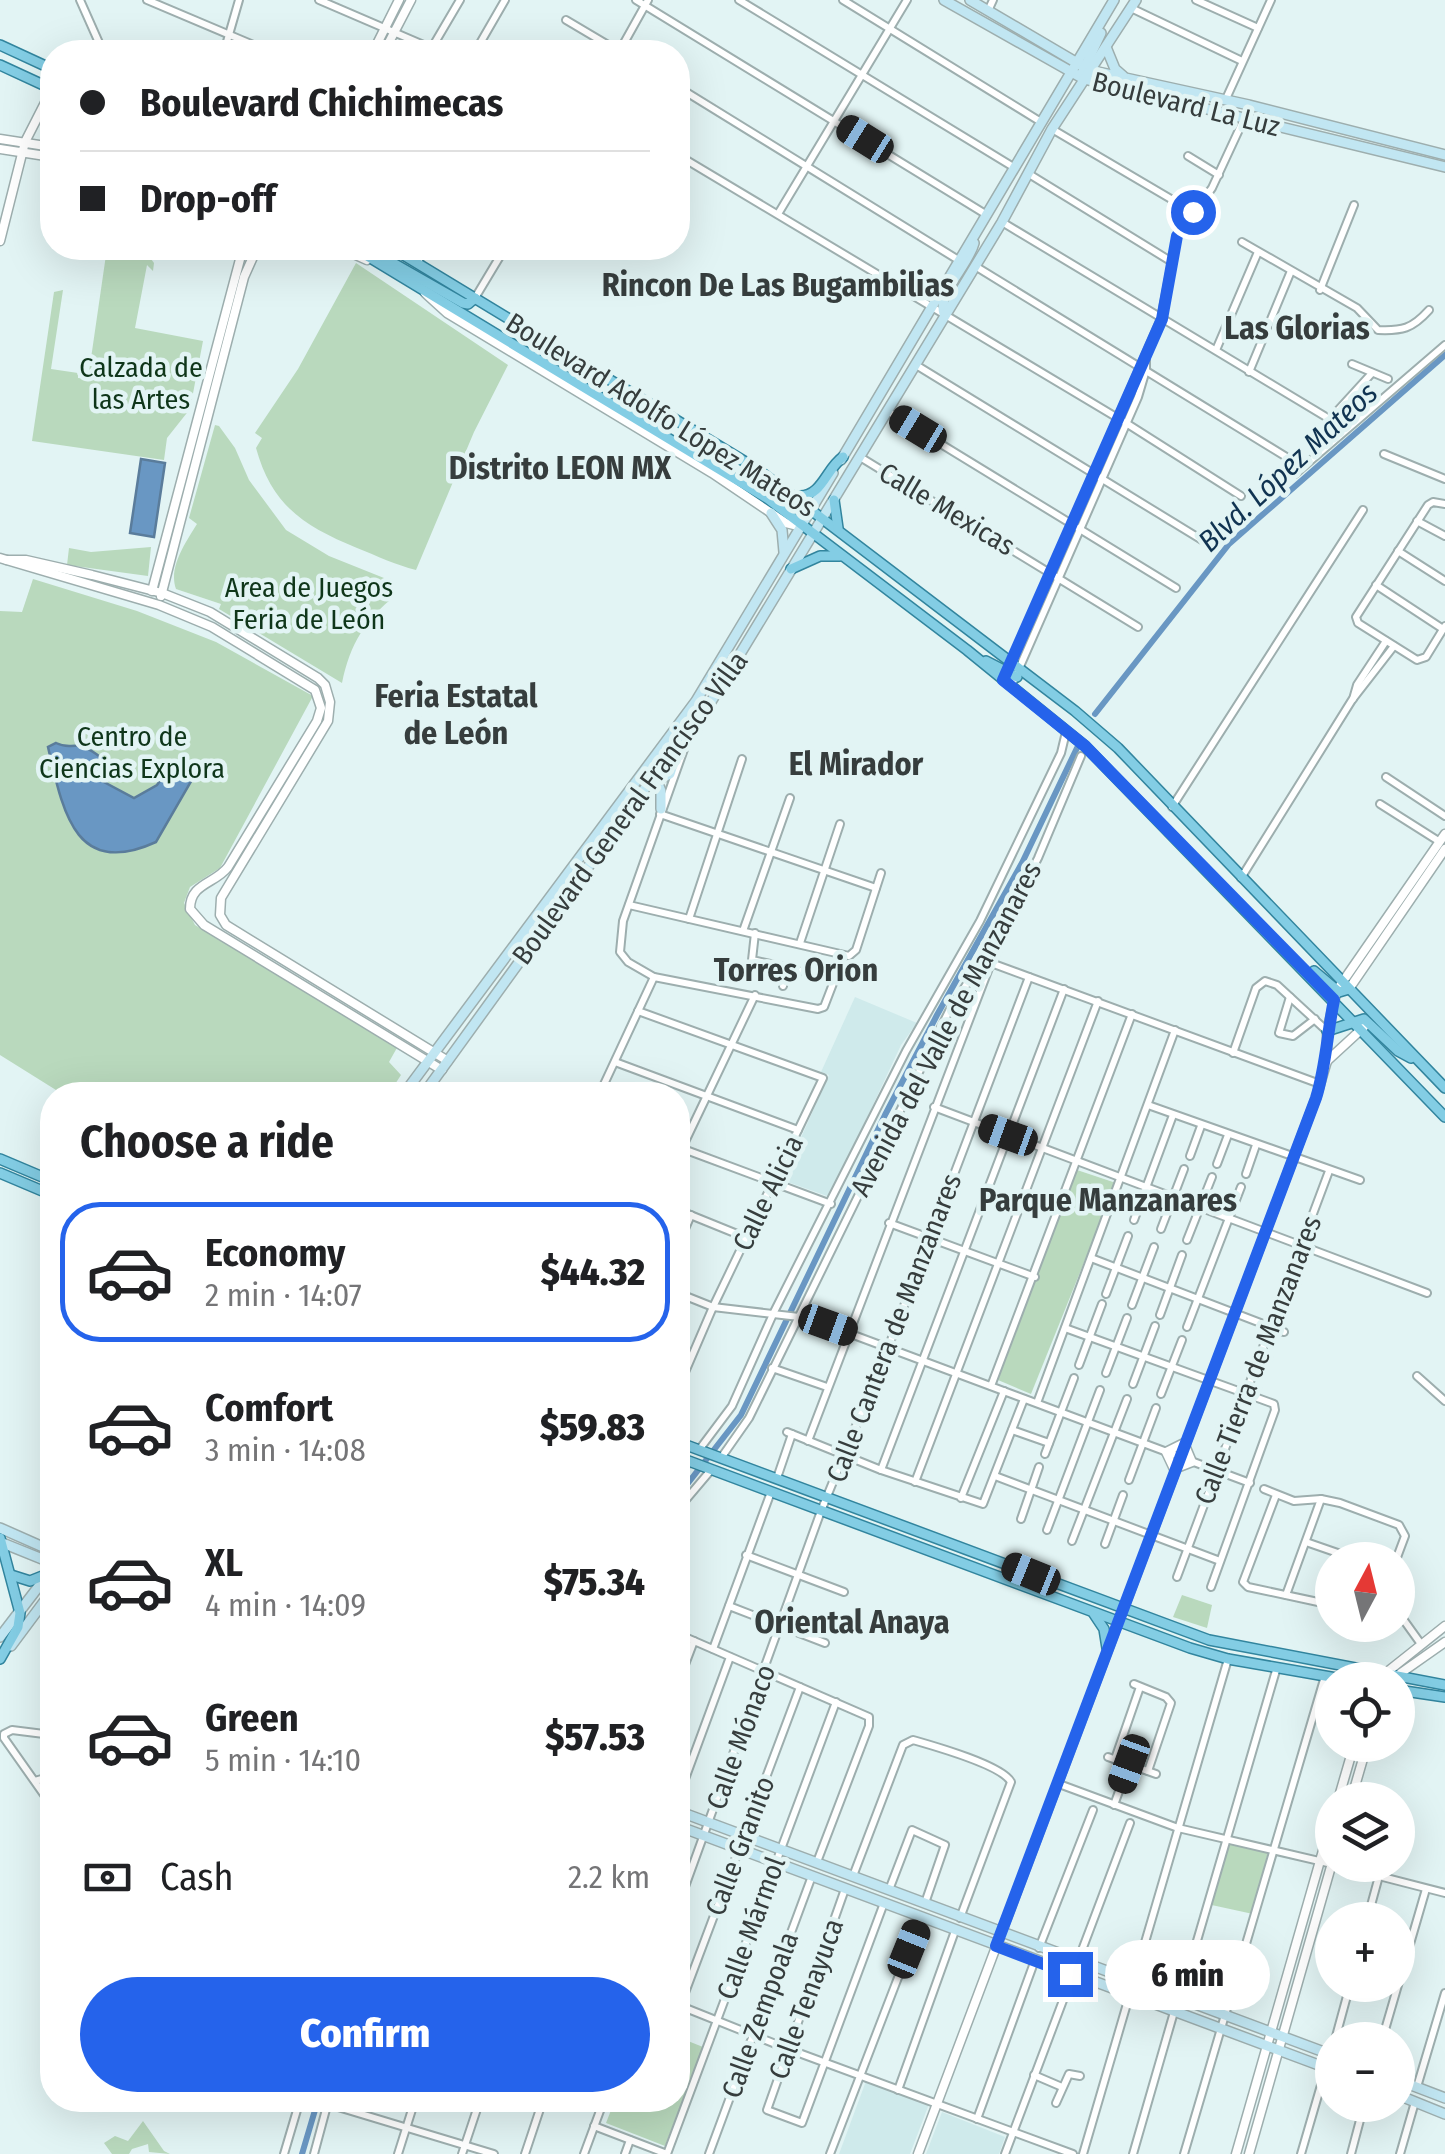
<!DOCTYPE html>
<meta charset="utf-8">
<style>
:root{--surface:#fff;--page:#f6f6f6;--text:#202124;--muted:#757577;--line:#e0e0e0;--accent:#2563eb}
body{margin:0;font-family:"Fira Sans Condensed",sans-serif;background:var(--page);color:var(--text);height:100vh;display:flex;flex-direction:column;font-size:38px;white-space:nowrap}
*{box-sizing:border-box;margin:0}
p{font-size:32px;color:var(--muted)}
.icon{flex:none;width:55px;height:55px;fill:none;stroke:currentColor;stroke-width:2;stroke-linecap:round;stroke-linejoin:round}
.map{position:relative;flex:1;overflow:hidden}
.panel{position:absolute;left:40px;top:1082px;width:650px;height:1030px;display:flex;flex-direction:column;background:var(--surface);border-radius:40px;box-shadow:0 10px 40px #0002}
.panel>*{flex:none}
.hud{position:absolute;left:40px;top:40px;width:650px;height:220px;border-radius:40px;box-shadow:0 10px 40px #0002;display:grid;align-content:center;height:220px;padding:0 40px;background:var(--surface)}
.needle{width:65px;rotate:7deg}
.fabs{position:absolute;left:1315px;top:1542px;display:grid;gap:20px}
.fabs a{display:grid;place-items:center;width:100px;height:100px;border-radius:50%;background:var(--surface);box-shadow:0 10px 40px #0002;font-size:50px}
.end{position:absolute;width:45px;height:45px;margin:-22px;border:12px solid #2563eb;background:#fff;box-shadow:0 0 0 5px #fff}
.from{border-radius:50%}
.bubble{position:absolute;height:70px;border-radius:35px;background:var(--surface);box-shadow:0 10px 40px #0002;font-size:32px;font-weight:800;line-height:70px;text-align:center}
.car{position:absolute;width:30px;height:60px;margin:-30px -15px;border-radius:12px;box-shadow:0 0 8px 2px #0007;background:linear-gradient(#222 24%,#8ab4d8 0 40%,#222 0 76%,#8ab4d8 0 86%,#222 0)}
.hud b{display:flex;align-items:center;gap:35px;height:95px;font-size:38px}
.hud b+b{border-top:2px solid var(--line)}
.hud i{width:25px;height:25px;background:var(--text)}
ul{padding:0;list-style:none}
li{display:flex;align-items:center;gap:30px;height:140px;margin:0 20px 15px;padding:0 20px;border:5px solid transparent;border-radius:40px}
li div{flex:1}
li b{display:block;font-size:38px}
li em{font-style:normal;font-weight:800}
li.active{border-color:var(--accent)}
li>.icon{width:90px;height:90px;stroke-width:1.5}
h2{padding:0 40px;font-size:45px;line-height:120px}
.pay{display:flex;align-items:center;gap:25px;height:110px;padding:0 40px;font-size:38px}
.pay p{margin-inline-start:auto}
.primary-button{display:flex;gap:20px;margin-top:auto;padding:20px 40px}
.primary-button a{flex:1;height:115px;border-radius:60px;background:var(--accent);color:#fff;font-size:40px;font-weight:800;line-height:115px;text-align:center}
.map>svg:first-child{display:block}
</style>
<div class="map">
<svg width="1445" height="2154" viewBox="0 0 1445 2154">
<rect width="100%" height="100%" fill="#e2f4f4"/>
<g fill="#cfeaeb">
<polygon points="855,997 917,1023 901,1045 830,1197 782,1180 829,1075 821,1072"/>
<polygon points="866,2081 929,2104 910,2154 839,2154"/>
<polygon points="942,2112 1005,2137 999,2154 926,2154"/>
</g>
<g fill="#b9d9bd">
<polygon points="107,248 150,248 148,255 154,263 153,271 147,265 135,328 203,341 190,409 167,438 164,460 32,441 54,292 63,290 51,369 78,373 78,378 88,379"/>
<path d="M356,263L508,365L474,432L416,570C396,565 377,556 357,548C304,526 272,506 256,448L262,438L255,433L298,369Z"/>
<path d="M215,425L219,426L235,448L249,480L286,530L329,556L384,578L396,595C365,620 350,644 342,683L219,609L221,604L176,589C168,567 186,542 197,524L189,518Z"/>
<polygon points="151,547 148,576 67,565 69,548 91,552"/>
<polygon points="33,579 137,611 216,642 313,696 220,868 190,887 184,903 195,925 398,1046 389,1062 401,1075 388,1095 64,1095 0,1055 0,611 22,612"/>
<polygon points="1077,1170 1116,1183 1031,1394 998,1380"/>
<polygon points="1182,1595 1212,1605 1207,1628 1173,1617"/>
<polygon points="1227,1842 1268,1852 1253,1914 1207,1904"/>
<polygon points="678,2037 703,2047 665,2146 606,2123 615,2100 678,2100"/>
<polygon points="143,2121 164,2151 170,2154 149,2152 148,2144 132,2149 129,2154 112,2154 104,2143 115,2136 128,2141"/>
</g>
<g fill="#6997c3" stroke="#5a7c9b" stroke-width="2.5">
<polygon points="141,459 165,463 154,537 130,533"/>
<path d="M56,743C66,748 69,745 80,746C89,747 100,757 108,763L101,779L104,782L134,798L157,785L171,765L193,778L156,842C75,879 63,812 48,747Z"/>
</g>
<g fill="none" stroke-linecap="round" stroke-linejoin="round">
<g stroke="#6997c3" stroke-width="6">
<polyline points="1095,714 1229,544 1445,355"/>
<polyline points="678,1496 741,1415 885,1115 937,1015 1022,863 1077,748"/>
<polyline points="302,2154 318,2100"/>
</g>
<defs>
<g id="minor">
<polyline points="80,0 100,45"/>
<polyline points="147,0 270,52"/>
<polyline points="319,0 440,52"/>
<polyline points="636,0 987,215"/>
<polyline points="739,0 1015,168"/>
<polyline points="843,0 1041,122"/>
<polyline points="1196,0 1258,28"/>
<polyline points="1131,8 1242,61"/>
<polyline points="988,11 993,0"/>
<polyline points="566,20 620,52"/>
<polyline points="100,45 129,52"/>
<polyline points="430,51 460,0"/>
<polyline points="87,52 100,45"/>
<polyline points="224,52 239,0"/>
<polyline points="475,52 505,0"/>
<polyline points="619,52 648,0"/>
<polyline points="678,87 960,261"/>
<polyline points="1225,101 1271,0"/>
<polyline points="1052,129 1193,212"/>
<polyline points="678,155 1126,423 1241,496"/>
<polyline points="1188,156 1219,175"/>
<polyline points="1029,174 1172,262"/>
<polyline points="778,214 907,0"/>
<polyline points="1002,222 1346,429"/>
<path d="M1242,242L1357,308L1378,330C1402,331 1412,329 1429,310"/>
<polyline points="417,263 426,248"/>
<polyline points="975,266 1288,458"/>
<polyline points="1320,290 1354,205"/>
<polyline points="475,298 505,248"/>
<polyline points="1216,350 1258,252"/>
<polyline points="1352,364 1388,379"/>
<polyline points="916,365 1202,540"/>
<polyline points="1249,372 1291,271"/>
<polyline points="887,411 1176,588"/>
<polyline points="1330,419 1372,373"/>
<polyline points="1384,454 1445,479"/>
<polyline points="860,457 1138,627"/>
<polyline points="1295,474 1445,345"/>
<polyline points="1445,504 1433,502 1428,505 1356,617 1358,623 1417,660 1426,657 1445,626"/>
<polyline points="1417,521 1445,536"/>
<polyline points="1398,551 1445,581"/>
<polyline points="1376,585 1443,629"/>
<polyline points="1006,675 1161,319 1177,236 1212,188 1244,119"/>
<polyline points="1011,687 1138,397 1146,370 1146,356"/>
<polyline points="1353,699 1357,685 1386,641"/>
<polyline points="688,738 623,921 620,952 628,962 654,977 818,1009 824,1007 834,981 829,977 752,960 755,933"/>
<polyline points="1386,777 1445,816"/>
<polyline points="1380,804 1440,842"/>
<polyline points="1172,807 1363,510"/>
<polyline points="660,814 876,888"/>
<polyline points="1241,878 1352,700 1394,646"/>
<polyline points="629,905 849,956 856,950 881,873"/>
<polyline points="689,919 742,759"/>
<polyline points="743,931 790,798"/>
<polyline points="800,943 840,824"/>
<polyline points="783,986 787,968"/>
<polyline points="1290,997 1279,1033 1293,1036 1315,1019"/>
<polyline points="638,1011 823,1078 713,1307 679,1386"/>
<polyline points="1233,1053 1256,988 1265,981 1277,985 1327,1031"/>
<polyline points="615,1062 798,1130"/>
<polyline points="599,1095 654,977"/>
<polyline points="1148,1105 1360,1180"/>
<polyline points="934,1107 1427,1293"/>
<polyline points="678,1147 831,1204"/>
<polyline points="682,1148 755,995"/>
<polyline points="1190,1156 1201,1126"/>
<polyline points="1217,1164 1228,1135"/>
<polyline points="1246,1174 1256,1145"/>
<polyline points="678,1210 747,1238"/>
<polyline points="1134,1220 1173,1115"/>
<polyline points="889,1223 1035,1277"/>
<polyline points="1161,1229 1184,1169"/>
<polyline points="1187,1240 1212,1177"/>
<polyline points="678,1245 691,1215"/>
<polyline points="1091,1258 1284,1332"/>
<polyline points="678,1293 713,1307 808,1318 1250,1483"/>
<polyline points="1106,1294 1128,1236"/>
<polyline points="1132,1305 1154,1247"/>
<polyline points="1160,1315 1182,1255"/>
<polyline points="1187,1327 1241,1187"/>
<polyline points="1065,1328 1274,1404 1275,1410 1211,1587"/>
<polyline points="1079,1365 1102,1304"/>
<polyline points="772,1368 827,1387"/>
<polyline points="1106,1373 1127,1318"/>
<polyline points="1417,1376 1445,1401"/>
<polyline points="1133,1384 1155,1326"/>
<polyline points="991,1386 1132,1014"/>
<polyline points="1161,1394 1182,1340"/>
<polyline points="1037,1403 1175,1030"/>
<polyline points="1012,1430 1049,1443"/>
<polyline points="787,1432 881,1470 983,1504 1024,1399"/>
<polyline points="808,1441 991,963 1320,1084"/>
<polyline points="699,1450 732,1406 774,1312 906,1051 980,921 1061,753 1066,732"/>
<polyline points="1045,1454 1074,1378"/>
<polyline points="721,1458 749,1418 949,1011 1001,932 1038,858 1081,756"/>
<polyline points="881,1470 1064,989"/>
<polyline points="678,1476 690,1461"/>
<polyline points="995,1476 1220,1561"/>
<polyline points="777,1478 792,1434"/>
<polyline points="1129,1480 1156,1408"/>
<polyline points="915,1482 1098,1001"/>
<polyline points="1264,1489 1294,1501 1321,1499 1340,1503 1399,1525 1405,1536 1396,1560"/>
<polyline points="1276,1495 1243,1582 1248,1587 1332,1605"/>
<polyline points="961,1498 1004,1391"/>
<polyline points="678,1509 711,1470"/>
<polyline points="1021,1519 1039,1467"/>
<polyline points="1047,1530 1100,1390"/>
<polyline points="1072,1541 1127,1399"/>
<polyline points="1306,1542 1358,1560"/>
<polyline points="1105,1544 1123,1495"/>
<polyline points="746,1555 844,1592"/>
<polyline points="1177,1577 1329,1171"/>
<polyline points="1286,1595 1321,1499"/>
<polyline points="729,1606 825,1643"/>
<polyline points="1398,1612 1421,1644"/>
<polyline points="678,1634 869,1717 869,1726 817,1862"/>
<polyline points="713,1649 771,1492"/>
<polyline points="678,1683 694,1641"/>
<polyline points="1134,1684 1166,1697 1171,1703 1148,1771"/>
<polyline points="52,1735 12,1730 4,1734 4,1738 52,1806"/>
<polyline points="1108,1757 1156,1774"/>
<polyline points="1115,1759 1140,1687"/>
<polyline points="35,1781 52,1776"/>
<polyline points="1059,1784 1178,1828 1332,1864"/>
<polyline points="678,1798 730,1657"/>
<polyline points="1114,1805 1129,1764"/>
<polyline points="1336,1865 1445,1893"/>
<path d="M853,1876L903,1745L913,1740C934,1746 1002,1765 1011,1782L960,1918"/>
<polyline points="845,1889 767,2110 802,2123 884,1903"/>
<polyline points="889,1890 912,1830 945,1845 925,1903"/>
<polyline points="678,1906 821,1511 888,1348 1029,977"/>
<polyline points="1367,1920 1379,1876"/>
<polyline points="1039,1948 1093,1810"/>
<polyline points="1180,1999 1277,1667"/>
<polyline points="678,2005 788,2049 1073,2154"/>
<polyline points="680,2006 800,1687"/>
<polyline points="1335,2040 1350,1985"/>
<polyline points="1382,2040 1426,1889"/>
<polyline points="1034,2075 1062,2087"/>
<polyline points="1417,2087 1445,1993"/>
<polyline points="898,2090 955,1931"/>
<polyline points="1056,2103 1069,2074 1080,2076"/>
<polyline points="328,2104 494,2154"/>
<polyline points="977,2119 1035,1960"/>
<polyline points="594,2126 667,2154"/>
<polyline points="284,2154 300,2100"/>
<polyline points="314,2154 328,2102"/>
<polyline points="398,2154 415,2100"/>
<polyline points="462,2154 480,2100"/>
<polyline points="525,2154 543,2100"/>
<polyline points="584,2154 604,2100"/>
<polyline points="625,2154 630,2140"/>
<polyline points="667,2154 836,1702"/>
<polyline points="709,2154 812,1876"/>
<polyline points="830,2154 921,1918"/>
<polyline points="1005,2154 1130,1823"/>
<polyline points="1083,2154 1228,1659"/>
<polyline points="1133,2154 1174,2012"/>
<polyline points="1184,2154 1325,1676"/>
<polyline points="1301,2154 1326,2068"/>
<polyline points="1351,2154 1364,2105"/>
<polyline points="1400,2154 1415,2102"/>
</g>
<g id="tertiary">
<polyline points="373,52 399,0"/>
<polyline points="384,52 411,0"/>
<polyline points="0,139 52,147"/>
<polyline points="0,149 52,157"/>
<polyline points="0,241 25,142 52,89"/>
<polyline points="340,248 367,260"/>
<polyline points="425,293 447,313 712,473 786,523 802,527"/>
<path d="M0,558L159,605L212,627L315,690L321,708L317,721L228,867C215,884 190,883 190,909L204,925L442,1070"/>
<polyline points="7,560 26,560 92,575 162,593 210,612 318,678 325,685 330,702 328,721 221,898 220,915 226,925 448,1061"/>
<polyline points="152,591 243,248"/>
<polyline points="161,596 244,277 257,248"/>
<polyline points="1349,989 1445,849"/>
<polyline points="1327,1061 1364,1027"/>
<polygon points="1184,1443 1192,1462 1174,1469 1166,1452"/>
<polyline points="1377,1680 1445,1626"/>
<polyline points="1391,1680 1445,1642"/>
<polyline points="1338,1800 1354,1745"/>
<polyline points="1351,1800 1367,1745"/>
<polyline points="918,2154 1316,1098 1327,1061 1327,1031 1337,990 1445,834"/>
<polyline points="1236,2154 1332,1819"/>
<polyline points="1249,2154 1332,1863"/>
</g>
<g id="secondary">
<polyline points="944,0 1084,79 1445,167"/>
<polyline points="970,0 1089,70 1249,105 1445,155"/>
<polyline points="1106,47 1115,69 1123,76"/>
<polyline points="1082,73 1101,33"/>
<path d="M944,314C937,292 968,266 974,243"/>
<polyline points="841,460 1114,0"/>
<polyline points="771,513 782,530 784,552"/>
<polyline points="654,774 661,791 661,809"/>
<polyline points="656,776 662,778 670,774 678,749"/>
<polyline points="403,1095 696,701 833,473"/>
<polyline points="423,1095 646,787 703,715 1002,222 1052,129 1136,0"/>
<polyline points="0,1528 52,1551"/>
<polyline points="0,1542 52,1563"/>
<polyline points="0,1637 52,1569"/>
<polyline points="11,1646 52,1591"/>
<polyline points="678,1811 1332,2055"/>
<polyline points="678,1826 1332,2070"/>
<polyline points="1398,2080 1445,2098"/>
<polyline points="1398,2095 1445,2114"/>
</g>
<g id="primary">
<polyline points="0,45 52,69"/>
<polyline points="0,65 52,89"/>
<polyline points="354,248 768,499 967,650 1085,746 1445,1117"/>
<polyline points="392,248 757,469 1075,711 1118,748 1445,1088"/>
<polyline points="379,255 463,303 468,304 475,298"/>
<path d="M800,496C822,496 826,469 843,457"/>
<polyline points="834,500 838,528"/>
<polyline points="791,569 820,556 840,556"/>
<polyline points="986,661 1017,677"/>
<polyline points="1314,971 1339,992 1349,989"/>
<polyline points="1327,1031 1364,1019 1398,1051 1411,1058"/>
<polyline points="0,1159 52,1181"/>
<polyline points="0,1173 52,1195"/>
<polyline points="678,1442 1209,1640 1445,1685"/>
<polyline points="678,1457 1190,1648 1228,1659 1348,1680"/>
<polyline points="0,1538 20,1613 18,1627 0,1659"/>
<polyline points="11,1575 30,1581 50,1573"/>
<polyline points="1094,1614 1104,1629 1107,1648"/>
<polyline points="1398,1690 1445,1697"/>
</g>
</defs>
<use href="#minor" stroke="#9daeae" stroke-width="10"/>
<use href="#tertiary" stroke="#9daeae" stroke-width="11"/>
<use href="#secondary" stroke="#9daeae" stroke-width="12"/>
<use href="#primary" stroke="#32859e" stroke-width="12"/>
<use href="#minor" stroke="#fff" stroke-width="6"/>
<use href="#tertiary" stroke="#fff" stroke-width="8"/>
<use href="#secondary" stroke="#c1e6f2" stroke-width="9"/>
<use href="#primary" stroke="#83cde4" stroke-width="9"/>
</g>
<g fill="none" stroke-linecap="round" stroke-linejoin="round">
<path stroke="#2563eb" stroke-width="12" d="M1070,1974L996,1946L1316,1098C1326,1066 1327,1034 1334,1000L1085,746L1003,680L1162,319L1177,236L1193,212"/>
</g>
<g text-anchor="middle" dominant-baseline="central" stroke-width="9" stroke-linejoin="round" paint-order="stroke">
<g font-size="28" fill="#363d3d" stroke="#e2f4f4">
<text transform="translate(1186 104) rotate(14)">Boulevard La Luz</text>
<text transform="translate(661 415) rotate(32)">Boulevard Adolfo López Mateos</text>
<text transform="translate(947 509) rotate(31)">Calle Mexicas</text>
<text transform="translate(630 808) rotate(-54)">Boulevard General Francisco Villa</text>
<text transform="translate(946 1029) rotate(-62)">Avenida del Valle de Manzanares</text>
<text transform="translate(768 1193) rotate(-64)">Calle Alicia</text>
<text transform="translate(894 1328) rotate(-69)">Calle Cantera de Manzanares</text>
<text transform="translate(1258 1360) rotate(-69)">Calle Tierra de Manzanares</text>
<text transform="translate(741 1737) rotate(-70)">Calle Mónaco</text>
<text transform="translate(740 1846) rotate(-69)">Calle Granito</text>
<text transform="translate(751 1928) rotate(-70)">Calle Mármol</text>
<text transform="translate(806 1999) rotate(-70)">Calle Tenayuca</text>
<text transform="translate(760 2015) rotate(-70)">Calle Zempoala</text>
</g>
<g font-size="28" fill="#0f361a" stroke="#e2f4f4">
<text x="141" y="367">Calzada de<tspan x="141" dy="32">las Artes</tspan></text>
<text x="309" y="587">Area de Juegos<tspan x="309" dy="32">Feria de León</tspan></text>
<text x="132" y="736">Centro de<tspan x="132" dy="32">Ciencias Explora</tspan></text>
</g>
<g font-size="30" font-style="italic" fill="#103351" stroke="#e2f4f4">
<text transform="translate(1288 467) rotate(-43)">Blvd. López Mateos</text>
</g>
<g font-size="32" font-weight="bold" fill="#363d3d" stroke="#e2f4f4">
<text x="778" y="285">Rincon De Las Bugambilias</text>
<text x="1297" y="328">Las Glorias</text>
<text x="560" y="468">Distrito LEON MX</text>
<text x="456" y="696">Feria Estatal<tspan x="456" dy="37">de León</tspan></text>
<text x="856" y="764">El Mirador</text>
<text x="796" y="970">Torres Orion</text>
<text x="1108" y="1200">Parque Manzanares</text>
<text x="852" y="1622">Oriental Anaya</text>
</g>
</g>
</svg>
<div class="fabs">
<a><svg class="needle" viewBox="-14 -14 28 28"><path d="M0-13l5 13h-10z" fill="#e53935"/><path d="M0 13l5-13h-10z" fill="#757577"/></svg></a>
<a><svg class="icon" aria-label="locate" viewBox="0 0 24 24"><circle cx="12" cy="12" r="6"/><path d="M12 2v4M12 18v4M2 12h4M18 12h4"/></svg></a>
<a><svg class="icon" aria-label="layers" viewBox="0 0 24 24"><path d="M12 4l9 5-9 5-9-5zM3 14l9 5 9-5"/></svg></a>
<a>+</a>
<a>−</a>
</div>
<i class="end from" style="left:1193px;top:212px"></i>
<i class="end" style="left:1070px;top:1974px"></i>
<div class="bubble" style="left:1105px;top:1940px;width:165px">6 min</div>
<i class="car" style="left:865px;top:139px;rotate:302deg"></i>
<i class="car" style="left:918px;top:429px;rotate:301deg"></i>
<i class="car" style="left:1008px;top:1135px;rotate:290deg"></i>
<i class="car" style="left:828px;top:1325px;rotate:110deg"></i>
<i class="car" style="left:1031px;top:1574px;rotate:292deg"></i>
<i class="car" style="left:1129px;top:1764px;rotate:200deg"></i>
<i class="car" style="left:909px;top:1949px;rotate:22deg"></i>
<div class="hud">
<b><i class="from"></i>Boulevard Chichimecas</b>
<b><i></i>Drop-off</b>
</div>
<section class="panel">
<h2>Choose a ride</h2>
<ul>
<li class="active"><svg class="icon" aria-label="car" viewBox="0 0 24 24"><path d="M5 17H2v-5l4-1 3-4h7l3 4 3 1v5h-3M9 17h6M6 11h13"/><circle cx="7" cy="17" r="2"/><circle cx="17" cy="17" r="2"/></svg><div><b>Economy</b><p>2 min · 14:07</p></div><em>$44.32</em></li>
<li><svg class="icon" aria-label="car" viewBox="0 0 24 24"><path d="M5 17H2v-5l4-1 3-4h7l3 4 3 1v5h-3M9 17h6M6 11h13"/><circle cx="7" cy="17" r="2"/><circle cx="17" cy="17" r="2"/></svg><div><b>Comfort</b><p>3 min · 14:08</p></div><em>$59.83</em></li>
<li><svg class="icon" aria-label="car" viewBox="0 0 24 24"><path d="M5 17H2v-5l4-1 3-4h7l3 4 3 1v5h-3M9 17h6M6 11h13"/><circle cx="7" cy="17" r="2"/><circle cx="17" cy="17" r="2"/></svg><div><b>XL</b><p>4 min · 14:09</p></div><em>$75.34</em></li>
<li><svg class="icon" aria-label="car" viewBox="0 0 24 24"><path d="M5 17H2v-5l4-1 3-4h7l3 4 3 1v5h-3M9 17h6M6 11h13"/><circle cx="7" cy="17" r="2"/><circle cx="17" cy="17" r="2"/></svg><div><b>Green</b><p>5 min · 14:10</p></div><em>$57.53</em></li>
</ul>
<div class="pay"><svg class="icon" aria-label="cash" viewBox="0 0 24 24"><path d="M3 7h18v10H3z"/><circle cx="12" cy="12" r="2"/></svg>Cash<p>2.2 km</p></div>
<div class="primary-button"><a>Confirm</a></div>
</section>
</div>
